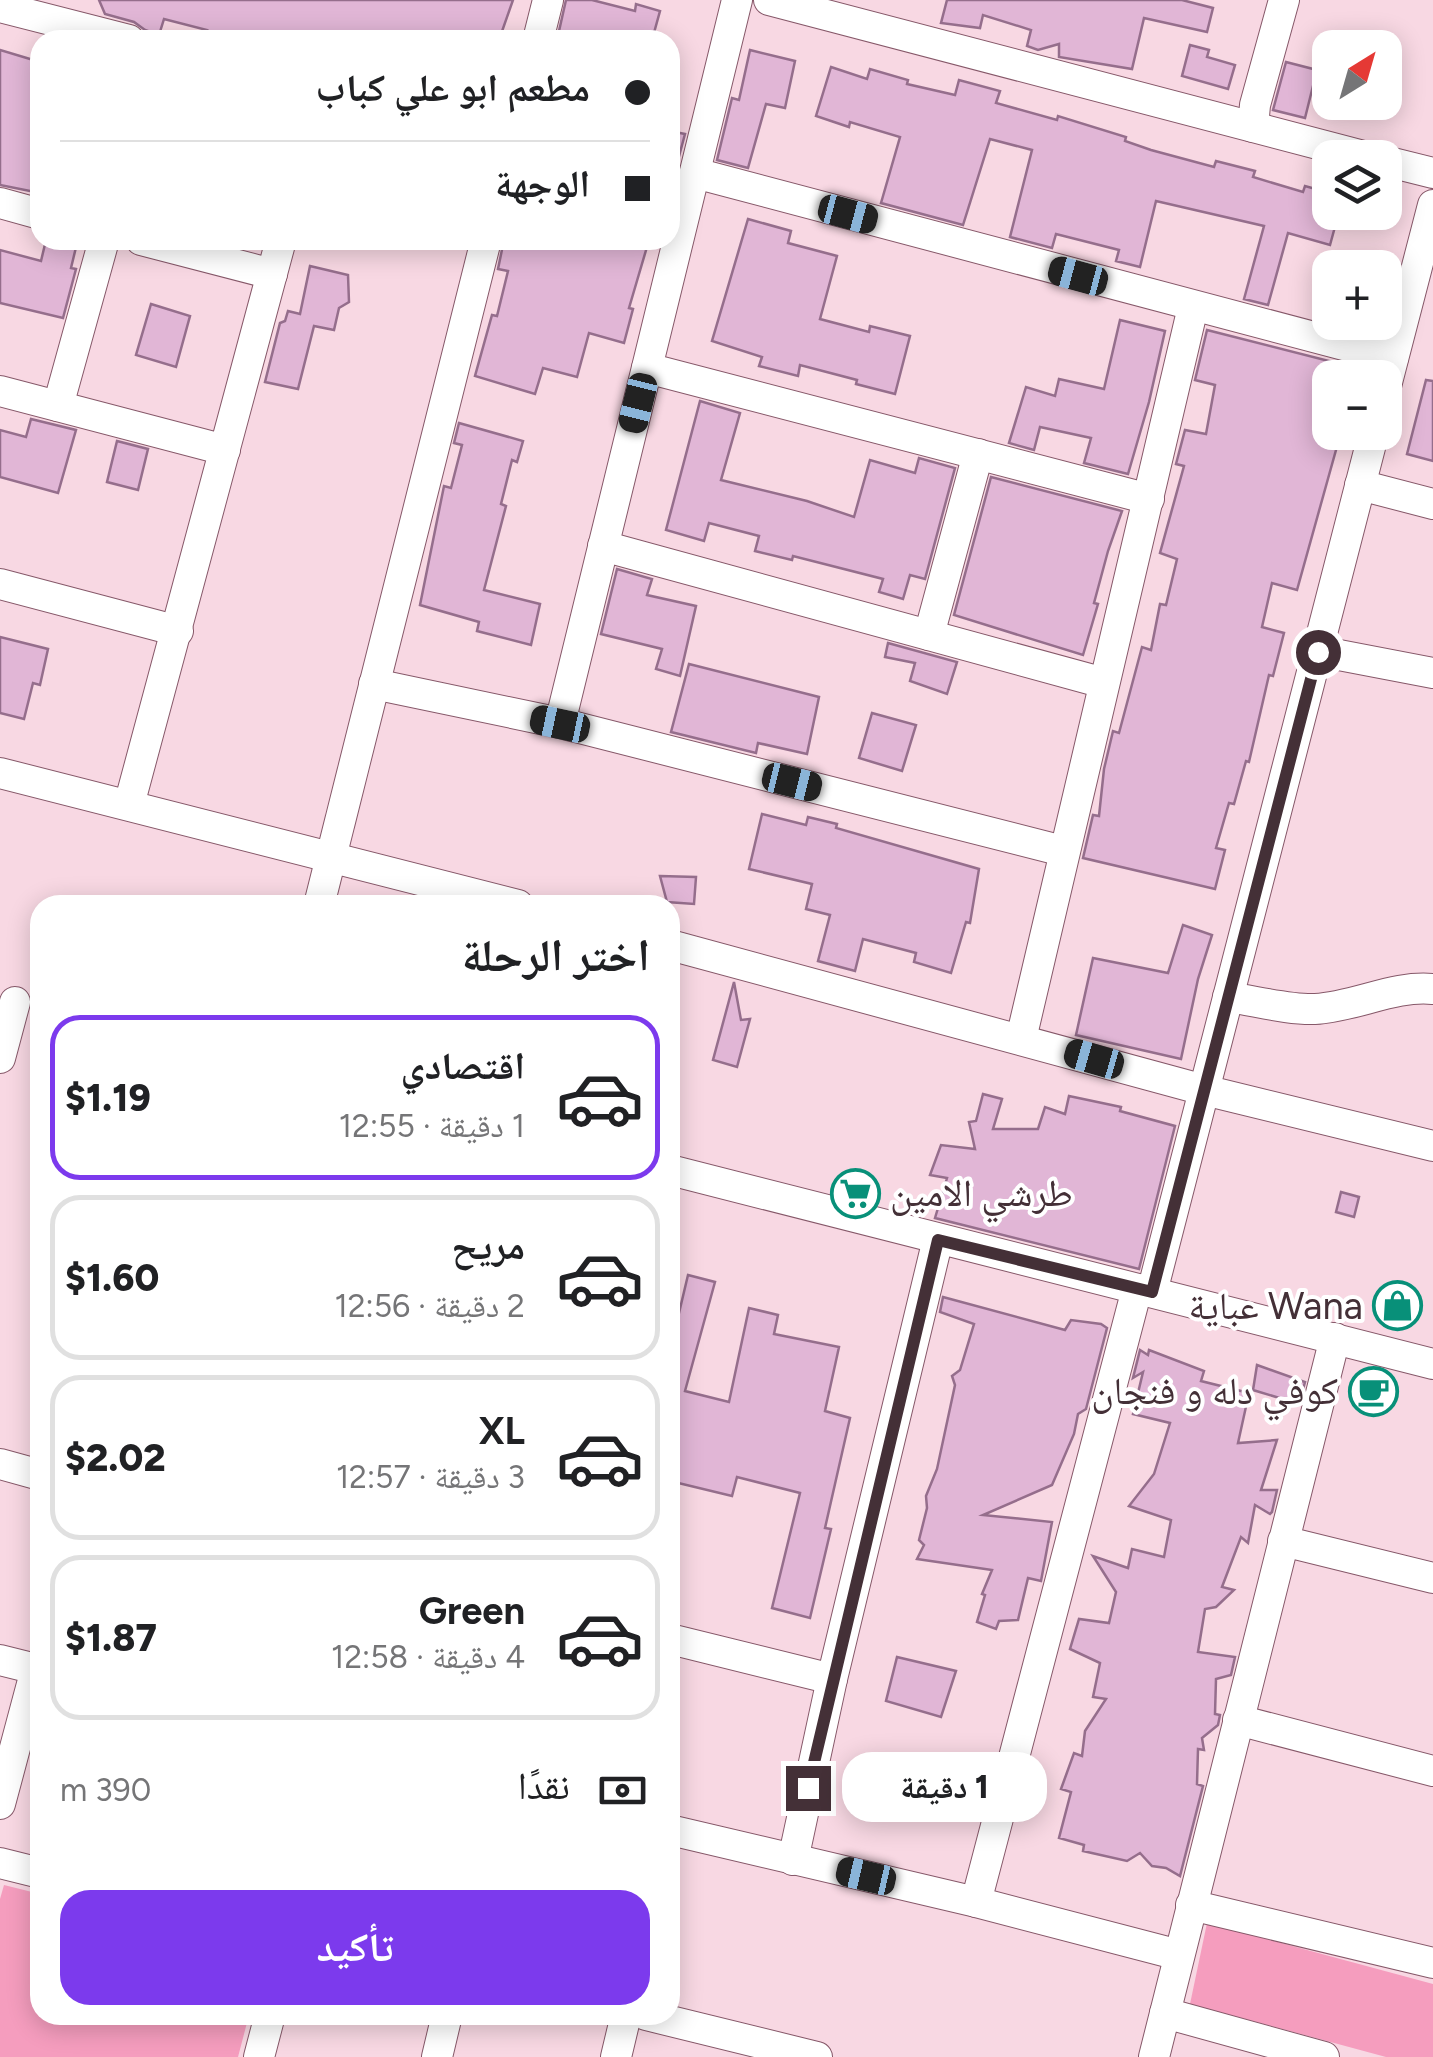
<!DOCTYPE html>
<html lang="ar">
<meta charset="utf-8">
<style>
:root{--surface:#fff;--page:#f6f6f6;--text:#202124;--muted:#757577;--line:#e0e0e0;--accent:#7c3aed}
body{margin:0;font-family:Figtree,"Noto Naskh Arabic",sans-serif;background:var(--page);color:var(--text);direction:rtl;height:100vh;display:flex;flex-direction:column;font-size:38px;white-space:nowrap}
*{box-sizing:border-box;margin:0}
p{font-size:32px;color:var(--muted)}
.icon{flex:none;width:55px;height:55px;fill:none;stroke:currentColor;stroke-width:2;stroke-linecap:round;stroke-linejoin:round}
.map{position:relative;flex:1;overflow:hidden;direction:ltr}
.side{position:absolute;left:30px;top:895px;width:650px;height:1130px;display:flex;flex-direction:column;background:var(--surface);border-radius:30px;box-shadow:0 5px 25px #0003;direction:rtl}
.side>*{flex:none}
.guide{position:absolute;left:30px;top:30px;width:650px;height:220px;border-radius:30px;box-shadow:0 5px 25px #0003;direction:rtl;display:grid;align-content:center;height:220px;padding:0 30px;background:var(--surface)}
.needle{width:65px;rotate:37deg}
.fabs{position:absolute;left:1312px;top:30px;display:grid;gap:20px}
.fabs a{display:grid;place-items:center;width:90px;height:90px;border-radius:20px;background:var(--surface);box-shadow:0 5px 25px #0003;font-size:50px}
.end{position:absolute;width:45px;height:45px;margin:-22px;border:12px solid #443037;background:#fff;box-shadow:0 0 0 5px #fff}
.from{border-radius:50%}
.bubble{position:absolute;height:70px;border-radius:30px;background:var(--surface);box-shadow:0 5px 25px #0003;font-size:32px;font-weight:800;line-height:70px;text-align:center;direction:rtl}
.car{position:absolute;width:30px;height:60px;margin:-30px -15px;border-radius:12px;box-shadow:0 0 8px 2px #0007;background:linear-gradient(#222 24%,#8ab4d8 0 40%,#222 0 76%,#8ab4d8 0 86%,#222 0)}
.guide b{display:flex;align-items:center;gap:35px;height:95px;font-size:38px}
.guide b+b{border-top:2px solid var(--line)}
.guide i{width:25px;height:25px;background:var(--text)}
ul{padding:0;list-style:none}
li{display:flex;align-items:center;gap:30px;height:165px;margin:0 20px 15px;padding:0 10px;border:5px solid var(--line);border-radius:30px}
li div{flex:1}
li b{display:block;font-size:38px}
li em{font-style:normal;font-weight:800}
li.selected{border-color:var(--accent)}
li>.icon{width:90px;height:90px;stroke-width:1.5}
h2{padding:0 30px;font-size:45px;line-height:120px}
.pay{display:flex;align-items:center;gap:25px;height:110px;padding:0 30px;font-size:38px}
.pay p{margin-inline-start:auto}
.cta{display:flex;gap:20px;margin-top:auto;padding:20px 30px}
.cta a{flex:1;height:115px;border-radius:30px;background:var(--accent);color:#fff;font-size:40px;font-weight:800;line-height:115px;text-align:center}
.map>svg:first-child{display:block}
</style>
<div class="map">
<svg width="1433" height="2057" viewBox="0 0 1433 2057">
<rect width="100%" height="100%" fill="#f8d8e3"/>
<g fill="#f59dbe">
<polygon points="4,1885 40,1894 40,2015 249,2015 238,2057 0,2057 0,1899"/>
<polygon points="1207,1923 1433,1984 1433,2057 1386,2057 1190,2004"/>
</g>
<g fill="#e1b6d6" stroke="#956e8c" stroke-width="2.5">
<polygon points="99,0 513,0 499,40 468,40 444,34 442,40 202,40 207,30 164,19 159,35 145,30 134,22 105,14"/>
<polygon points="566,0 592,0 635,11 636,4 660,11 652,40 557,40"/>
<polygon points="947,0 1182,0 1213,8 1207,32 1144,18 1132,69 1059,57 1059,44 1038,50 1027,46 1031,30 983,15 980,28 941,23"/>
<polygon points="1190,45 1209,50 1207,57 1235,65 1228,89 1182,76"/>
<polygon points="0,50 40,62 40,193 0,185"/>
<polygon points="750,50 795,61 785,108 766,104 748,168 717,160 732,98 739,100"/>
<polygon points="1286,62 1317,70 1305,118 1273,110"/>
<polygon points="831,67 867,79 870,69 908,80 907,84 955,95 959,80 1000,91 996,103 1057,120 1058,116 1126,137 1125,141 1151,150 1214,167 1216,161 1255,171 1253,177 1303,192 1305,186 1330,193 1330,212 1339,212 1330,245 1288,233 1268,305 1244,299 1264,226 1156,201 1140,267 1116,261 1119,250 1056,234 1052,248 1010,237 1032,150 990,139 963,225 881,203 900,137 850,122 849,127 816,116"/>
<polygon points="670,131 685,134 678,160 670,158"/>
<polygon points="748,219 791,231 788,243 837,256 820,319 869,332 870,326 910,336 895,394 856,384 857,380 800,365 798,376 759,366 762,357 712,341"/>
<polygon points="46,240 77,243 71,268 76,269 63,318 0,303 0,250 41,261"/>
<polygon points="504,240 649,240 629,308 633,309 624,343 589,333 577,377 543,368 535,394 475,376 492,315 497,316 508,271 498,269"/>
<polygon points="310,266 348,275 349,302 339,308 334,330 314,326 298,389 265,382 280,323 285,321 288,311 300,314"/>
<polygon points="151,304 190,316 176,367 136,355"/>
<polygon points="1120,320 1165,331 1149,402 1128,474 1084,463 1091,438 1040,427 1034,450 1009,443 1026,387 1055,396 1059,379 1104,389"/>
<polygon points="1207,330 1368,371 1367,378 1330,378 1330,432 1341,432 1297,590 1272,583 1262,627 1284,633 1273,676 1269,675 1249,762 1246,761 1234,804 1229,803 1216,848 1225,850 1215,889 1083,858 1093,815 1099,816 1104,769 1113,731 1119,733 1142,647 1151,650 1160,604 1166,605 1177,559 1160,553 1184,466 1176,464 1185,430 1206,434 1215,385 1195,380"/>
<polygon points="1426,380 1433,381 1433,461 1407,454"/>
<polygon points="700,401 740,413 721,480 807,501 854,517 870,460 915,473 919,458 955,468 925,579 910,575 903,599 879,592 883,579 793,556 792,560 755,551 759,536 709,523 704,541 666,530"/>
<polygon points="31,419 76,430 58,493 0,477 0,430 26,437"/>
<polygon points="459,423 523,441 517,462 512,460 501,504 506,506 484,590 540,604 531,645 477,631 479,622 420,605 444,486 451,488 462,445 454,443"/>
<polygon points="117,441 148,449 138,490 107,482"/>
<polygon points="991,477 1122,511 1108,551 1094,603 1098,604 1083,655 954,615"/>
<polygon points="617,569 652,579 647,595 696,606 680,676 656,669 662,649 601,634"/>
<polygon points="0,637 48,649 40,685 33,683 24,719 0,713"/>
<polygon points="888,643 957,662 947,694 910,681 915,663 885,657"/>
<polygon points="689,664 819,697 807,754 758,743 756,753 671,732"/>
<polygon points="872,713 916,725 902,771 859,758"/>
<polygon points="762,814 806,825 808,817 837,824 836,828 979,869 970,923 966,922 951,973 914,962 916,953 863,939 855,971 818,961 830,915 806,909 812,884 749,869"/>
<polygon points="660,876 696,877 694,904 667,902"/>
<polygon points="1183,925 1212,935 1198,979 1181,1059 1076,1035 1093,958 1168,973"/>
<polygon points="734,982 741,1020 750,1019 737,1067 713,1060"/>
<polygon points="983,1094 1002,1099 993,1129 1038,1129 1045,1107 1065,1114 1069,1096 1121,1107 1120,1111 1175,1126 1139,1269 935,1218 947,1178 930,1175 941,1145 975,1149 969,1122 976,1121"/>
<polygon points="1341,1192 1359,1197 1354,1217 1336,1212"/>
<polygon points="688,1275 715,1282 685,1391 729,1402 749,1308 778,1315 774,1334 839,1347 825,1411 850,1418 825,1528 831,1529 810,1618 772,1608 800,1493 737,1477 732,1496 670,1481 670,1351"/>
<polygon points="943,1297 1065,1330 1071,1320 1101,1324 1107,1328 1086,1409 1078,1414 1074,1434 1052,1485 983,1515 1052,1522 1041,1581 1028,1578 1018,1620 999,1621 996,1629 977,1622 985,1595 982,1594 992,1570 917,1559 924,1545 919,1540 927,1508 926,1496 937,1469 955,1385 952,1376 960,1370 974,1324 940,1312"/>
<polygon points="1140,1350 1148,1355 1149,1350 1204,1371 1201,1381 1249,1393 1238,1443 1277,1440 1261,1490 1277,1490 1272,1512 1270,1514 1255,1505 1248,1543 1241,1537 1222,1587 1234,1590 1216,1607 1205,1609 1198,1652 1235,1657 1231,1675 1216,1679 1215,1714 1220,1715 1218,1725 1202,1738 1204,1750 1198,1749 1197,1784 1203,1786 1180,1876 1166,1868 1152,1866 1140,1853 1127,1861 1083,1851 1084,1845 1059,1838 1071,1792 1061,1789 1074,1753 1082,1756 1085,1731 1106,1699 1093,1697 1100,1663 1070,1649 1079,1619 1109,1623 1116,1592 1093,1556 1128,1568 1132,1549 1164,1557 1171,1520 1129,1506 1154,1474 1170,1423 1133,1414 1143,1372 1133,1378"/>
<polygon points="1257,1365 1305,1382 1299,1404 1253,1390"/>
<polygon points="897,1657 956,1671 941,1717 886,1701"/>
</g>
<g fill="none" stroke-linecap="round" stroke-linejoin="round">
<defs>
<g id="minor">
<polyline points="769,0 1371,158"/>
<polyline points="0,7 129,40"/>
<polyline points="538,40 548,0"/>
<polyline points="1253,127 1255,105 1284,0"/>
<polyline points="1385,161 1433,173"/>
<polyline points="695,173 1393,358"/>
<polyline points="0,203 40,214"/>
<polyline points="141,240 272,274"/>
<polyline points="647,368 1149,499"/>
<polyline points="1385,390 1433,205"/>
<polyline points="0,391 225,450"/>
<polyline points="58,406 104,240"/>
<polyline points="1360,485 1433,504"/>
<polyline points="603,546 1104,683"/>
<polyline points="0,584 178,631"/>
<polyline points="929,635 978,454"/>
<polyline points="1318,651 1433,673"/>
<polyline points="374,684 560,723 1063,851"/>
<polyline points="560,723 737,0"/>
<polyline points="0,773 518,905"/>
<polyline points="129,805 281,240"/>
<polyline points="319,905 486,240"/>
<polyline points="670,945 1204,1090 1433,1146"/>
<path d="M1228,997C1256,1001 1288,1010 1315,1009C1355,1007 1394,985 1433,989"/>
<polyline points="1021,1039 1193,307"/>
<polyline points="0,1058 15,1002"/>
<polyline points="670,1170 1433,1364"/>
<polyline points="1152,1292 1374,432"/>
<polyline points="0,1464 40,1475"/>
<polyline points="1283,1541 1433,1578"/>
<polyline points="670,1639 832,1679"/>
<polyline points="0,1660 40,1670"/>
<polyline points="1238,1720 1433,1771"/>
<polyline points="0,1804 36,1669"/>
<polyline points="670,1830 976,1902 1179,1955"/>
<polyline points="793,1860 832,1679 938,1239"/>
<polyline points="0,1863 40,1873"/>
<polyline points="976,1902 1137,1289"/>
<polyline points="1191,1905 1433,1963"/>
<polyline points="1165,2013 1324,2057"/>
<polyline points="646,2015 817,2057"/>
<polyline points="259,2057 270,2015"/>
<polyline points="437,2057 447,2015"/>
<polyline points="616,2057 626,2015"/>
<polyline points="1154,2057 1335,1338"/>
</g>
</defs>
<use href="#minor" stroke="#865869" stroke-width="32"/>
<use href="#minor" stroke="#fff" stroke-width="30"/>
</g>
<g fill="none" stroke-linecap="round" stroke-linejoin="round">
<polyline stroke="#443037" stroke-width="12" points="808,1788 938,1240 1152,1292 1318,652"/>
</g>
<defs>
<symbol id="supermarket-ring" viewBox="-11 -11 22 22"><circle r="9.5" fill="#fff" stroke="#089079" stroke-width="1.5"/><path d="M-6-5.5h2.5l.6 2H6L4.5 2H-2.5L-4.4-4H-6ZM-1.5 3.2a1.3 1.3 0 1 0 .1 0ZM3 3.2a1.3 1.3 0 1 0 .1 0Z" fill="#089079"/></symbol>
<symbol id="shop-ring" viewBox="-11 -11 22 22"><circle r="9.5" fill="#fff" stroke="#089079" stroke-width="1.5"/><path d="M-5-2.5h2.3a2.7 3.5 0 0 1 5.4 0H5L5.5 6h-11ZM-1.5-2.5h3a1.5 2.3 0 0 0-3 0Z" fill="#089079"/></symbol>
<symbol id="cafe-ring" viewBox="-11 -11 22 22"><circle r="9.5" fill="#fff" stroke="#089079" stroke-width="1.5"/><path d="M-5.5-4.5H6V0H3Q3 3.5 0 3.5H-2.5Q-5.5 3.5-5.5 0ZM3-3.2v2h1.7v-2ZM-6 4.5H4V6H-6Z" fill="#089079"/></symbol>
</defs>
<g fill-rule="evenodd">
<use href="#supermarket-ring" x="828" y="1166" width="55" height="55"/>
<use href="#shop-ring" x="1370" y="1278" width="55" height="55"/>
<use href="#cafe-ring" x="1346" y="1364" width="55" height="55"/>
</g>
<g text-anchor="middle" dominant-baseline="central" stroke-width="8" stroke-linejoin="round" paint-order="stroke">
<g font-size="38" fill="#443037" stroke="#fff" text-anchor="end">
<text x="890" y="1193" text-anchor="start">طرشي الامين</text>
<text x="1363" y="1306">عباية Wana</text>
<text x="1338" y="1391">كوفي دله و فنجان</text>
</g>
</g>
</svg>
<div class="fabs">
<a><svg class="needle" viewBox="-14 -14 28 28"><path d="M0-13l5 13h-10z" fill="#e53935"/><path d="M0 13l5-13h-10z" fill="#757577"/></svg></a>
<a><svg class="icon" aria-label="layers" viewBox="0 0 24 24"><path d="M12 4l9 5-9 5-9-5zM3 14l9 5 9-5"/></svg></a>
<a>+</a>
<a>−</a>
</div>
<i class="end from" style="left:1318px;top:652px"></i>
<i class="end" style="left:808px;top:1788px"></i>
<div class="bubble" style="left:842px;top:1752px;width:205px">1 دقيقة</div>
<i class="car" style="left:848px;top:214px;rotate:105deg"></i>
<i class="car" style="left:1078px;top:276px;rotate:285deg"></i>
<i class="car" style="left:638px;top:403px;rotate:194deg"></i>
<i class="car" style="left:560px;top:724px;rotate:282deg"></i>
<i class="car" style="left:792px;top:782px;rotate:104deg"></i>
<i class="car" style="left:1094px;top:1059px;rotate:286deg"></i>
<i class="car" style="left:866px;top:1876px;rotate:283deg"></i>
<div class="guide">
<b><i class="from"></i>مطعم ابو علي كباب</b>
<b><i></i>الوجهة</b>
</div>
<section class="side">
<h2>اختر الرحلة</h2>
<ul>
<li class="selected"><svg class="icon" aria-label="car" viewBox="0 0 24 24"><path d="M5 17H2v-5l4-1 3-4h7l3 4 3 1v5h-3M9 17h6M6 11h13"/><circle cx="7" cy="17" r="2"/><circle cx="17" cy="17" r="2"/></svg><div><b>اقتصادي</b><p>1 دقيقة · 12:55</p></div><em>$1.19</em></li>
<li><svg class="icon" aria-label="car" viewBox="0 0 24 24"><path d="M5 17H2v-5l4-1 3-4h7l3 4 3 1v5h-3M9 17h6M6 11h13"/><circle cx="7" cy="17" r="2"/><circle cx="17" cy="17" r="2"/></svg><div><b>مريح</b><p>2 دقيقة · 12:56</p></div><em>$1.60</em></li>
<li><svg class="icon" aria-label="car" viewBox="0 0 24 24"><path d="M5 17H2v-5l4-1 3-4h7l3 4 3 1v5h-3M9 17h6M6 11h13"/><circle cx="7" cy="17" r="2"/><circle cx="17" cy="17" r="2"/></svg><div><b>XL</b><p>3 دقيقة · 12:57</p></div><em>$2.02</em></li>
<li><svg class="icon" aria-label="car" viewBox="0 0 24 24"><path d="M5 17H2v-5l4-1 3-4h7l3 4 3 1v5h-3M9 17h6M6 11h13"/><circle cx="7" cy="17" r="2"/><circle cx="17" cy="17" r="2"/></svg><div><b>Green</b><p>4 دقيقة · 12:58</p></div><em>$1.87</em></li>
</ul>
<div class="pay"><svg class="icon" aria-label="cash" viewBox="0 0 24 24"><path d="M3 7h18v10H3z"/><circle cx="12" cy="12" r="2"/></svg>نقدًا<p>390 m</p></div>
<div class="cta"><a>تأكيد</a></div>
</section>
</div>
